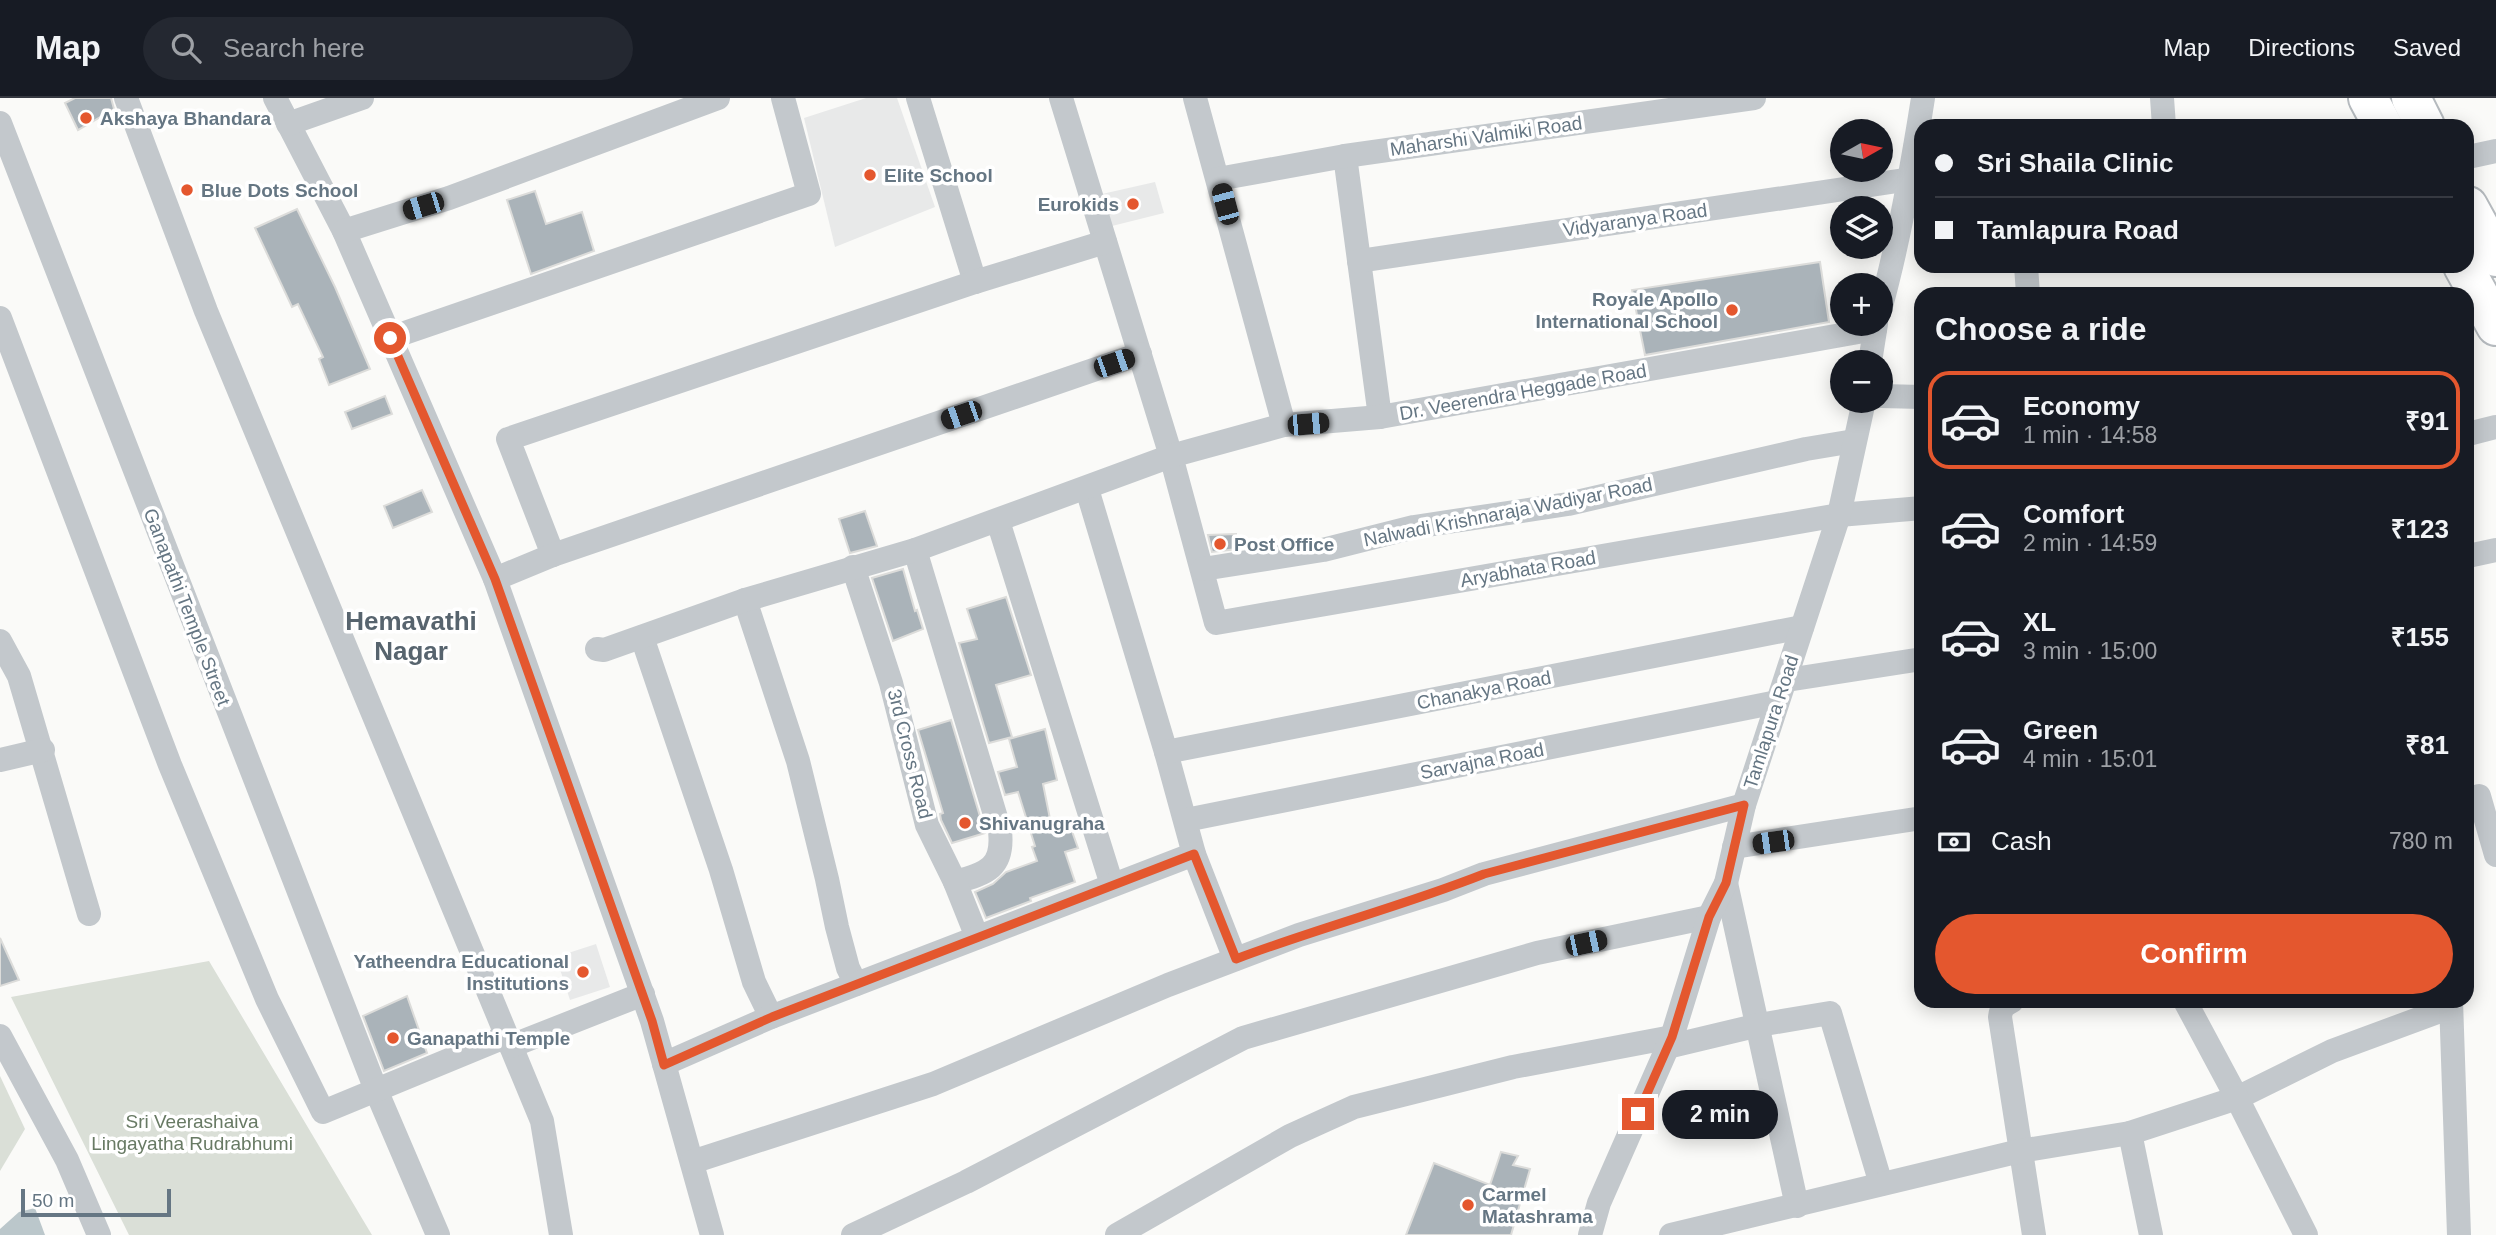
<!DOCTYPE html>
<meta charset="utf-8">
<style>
:root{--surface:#171b24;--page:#242831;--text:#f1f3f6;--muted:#9ea1a6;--line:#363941;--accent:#e4572e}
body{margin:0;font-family:Arial,sans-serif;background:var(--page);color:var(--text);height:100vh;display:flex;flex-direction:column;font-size:26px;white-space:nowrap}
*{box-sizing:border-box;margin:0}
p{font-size:23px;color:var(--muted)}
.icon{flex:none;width:38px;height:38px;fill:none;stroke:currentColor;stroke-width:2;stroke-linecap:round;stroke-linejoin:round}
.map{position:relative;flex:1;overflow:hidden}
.sheet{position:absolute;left:1914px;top:189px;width:560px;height:721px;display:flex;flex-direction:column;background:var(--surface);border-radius:21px;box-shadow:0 4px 18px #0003}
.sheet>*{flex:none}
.hud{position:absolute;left:1914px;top:21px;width:560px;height:154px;border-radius:21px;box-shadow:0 4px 18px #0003;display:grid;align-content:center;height:154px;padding:0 21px;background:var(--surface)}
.needle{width:46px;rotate:81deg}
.buttons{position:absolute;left:1830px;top:21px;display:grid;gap:14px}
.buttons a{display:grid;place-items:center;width:63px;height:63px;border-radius:50%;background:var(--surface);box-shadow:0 4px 18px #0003;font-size:35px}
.scale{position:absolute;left:21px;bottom:18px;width:150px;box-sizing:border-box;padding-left:7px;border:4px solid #657683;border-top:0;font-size:19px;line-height:24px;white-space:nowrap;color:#657683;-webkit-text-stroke:5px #fff;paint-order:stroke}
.end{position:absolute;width:32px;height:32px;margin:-16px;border:9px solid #e4572e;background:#fff;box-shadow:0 0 0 4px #fff}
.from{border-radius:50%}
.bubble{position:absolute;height:49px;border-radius:24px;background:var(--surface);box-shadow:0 4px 18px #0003;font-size:23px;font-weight:700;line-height:49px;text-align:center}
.car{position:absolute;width:21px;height:42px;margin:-21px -10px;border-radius:9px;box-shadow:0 0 5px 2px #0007;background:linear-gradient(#222 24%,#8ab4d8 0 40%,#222 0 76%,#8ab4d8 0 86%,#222 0)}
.hud b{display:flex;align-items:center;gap:24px;height:66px;font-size:26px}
.hud b+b{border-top:2px solid var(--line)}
.hud i{width:18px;height:18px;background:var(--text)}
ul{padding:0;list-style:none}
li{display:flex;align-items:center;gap:21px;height:98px;margin:0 14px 10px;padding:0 7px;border:4px solid transparent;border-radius:21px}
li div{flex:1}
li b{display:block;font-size:26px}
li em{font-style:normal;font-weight:700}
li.selected{border-color:var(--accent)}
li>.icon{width:63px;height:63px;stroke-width:1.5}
h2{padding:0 21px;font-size:32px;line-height:84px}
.pay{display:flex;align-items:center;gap:18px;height:77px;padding:0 21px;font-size:26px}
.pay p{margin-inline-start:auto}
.cta{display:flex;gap:14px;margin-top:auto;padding:14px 21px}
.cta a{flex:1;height:80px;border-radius:42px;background:var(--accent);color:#fff;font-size:28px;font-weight:700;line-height:80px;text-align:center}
header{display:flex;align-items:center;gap:42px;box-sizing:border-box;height:98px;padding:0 35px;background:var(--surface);border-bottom:2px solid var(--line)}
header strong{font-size:33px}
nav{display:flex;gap:38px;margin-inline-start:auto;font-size:24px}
.search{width:490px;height:63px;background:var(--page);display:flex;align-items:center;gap:18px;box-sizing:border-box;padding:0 24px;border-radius:38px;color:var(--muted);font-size:26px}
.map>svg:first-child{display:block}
</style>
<header>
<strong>Map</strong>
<div class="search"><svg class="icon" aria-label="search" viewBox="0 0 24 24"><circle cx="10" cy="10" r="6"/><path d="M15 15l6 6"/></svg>Search here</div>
<nav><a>Map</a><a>Directions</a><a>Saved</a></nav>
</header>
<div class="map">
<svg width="2496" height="1137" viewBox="0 0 2496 1137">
<rect width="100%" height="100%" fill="#fafaf8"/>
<g fill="#e8e9e9">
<polygon points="866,0 897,0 935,109 835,149 804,20"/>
<polygon points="1155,84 1164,115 1112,128 1102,96"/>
<polygon points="596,846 610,889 570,902 556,859"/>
</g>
<g fill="#dadfd7">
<polygon points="209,863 363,1122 372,1137 129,1137 11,899"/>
<polygon points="0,978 25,1031 0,1073"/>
</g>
<polygon fill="#bbc7cb" points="35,1110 45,1137 0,1137 0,1131 19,1114"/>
<g fill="#aab3b9" stroke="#dcdcda" stroke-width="2">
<polygon points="75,0 111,0 114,11 78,32 65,5"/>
<polygon points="535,93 546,126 582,114 594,153 531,176 507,102"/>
<polygon points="297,111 335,189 370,271 329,287 319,261 323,259 298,206 292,209 255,130"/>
<polygon points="1820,164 1829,224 1645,257 1632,192"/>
<polygon points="385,298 392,316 352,331 345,314"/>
<polygon points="422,392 432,414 393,430 384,408"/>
<polygon points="865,413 877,448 850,455 839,421"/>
<polygon points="1236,436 1237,451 1212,454 1208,437"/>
<polygon points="903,471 915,513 917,512 923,531 893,543 872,480"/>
<polygon points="1006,499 1031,577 996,587 1012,639 989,645 959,545 977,541 967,511"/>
<polygon points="951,622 985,735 952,745 941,722 940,716 943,715 918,632"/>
<polygon points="1045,631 1057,682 1043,686 1052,731 1069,725 1078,750 1065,754 1075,784 1030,800 1031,803 986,820 975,794 993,786 1006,774 1037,763 1032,749 1035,748 1018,694 1005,697 998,674 1017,669 1009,641"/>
<polygon points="0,840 19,882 0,888"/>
<polygon points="407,898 427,955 384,973 363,918"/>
<polygon points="1501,1054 1518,1058 1513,1067 1530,1071 1511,1137 1406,1137 1434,1065 1490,1087"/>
</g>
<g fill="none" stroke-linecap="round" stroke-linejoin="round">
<defs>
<g id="primary">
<polyline points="2368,0 2383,28"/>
<polyline points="2411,0 2425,28"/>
<polyline points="2468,108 2496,159"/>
<polyline points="2463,168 2496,228"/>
</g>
</defs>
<use href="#primary" stroke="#b5babe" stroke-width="42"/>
<g stroke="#c3c8cc" stroke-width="24">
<polyline points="126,0 206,213 542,1023 561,1137"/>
<polyline points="275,0 344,133 495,481 652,923 712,1137"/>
<polyline points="918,0 975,184"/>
<polyline points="1061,0 1171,358 1216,525 1839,417 1922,410"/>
<polyline points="1195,0 1284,327"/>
<polyline points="2162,0 2164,28"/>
<polyline points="0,25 376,992 438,1137"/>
<polyline points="288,26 362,0"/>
<polyline points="1345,58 1380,319"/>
<polyline points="2468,59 2496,53"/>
<polyline points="1218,81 1345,58 1754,0"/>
<polyline points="344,133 449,100 718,0"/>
<polyline points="1359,163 1911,81"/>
<polyline points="2026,168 2028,196"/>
<path d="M1881,208C1900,139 1912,70 1923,0"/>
<polyline points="0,220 170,667 267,901 323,1014 507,938"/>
<polyline points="390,240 809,96 783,0"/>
<polyline points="1870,264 1876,226"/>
<polyline points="1881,298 1922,299"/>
<polyline points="2468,336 2496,329"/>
<polyline points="1087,391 1166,654 1194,756 1235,861"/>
<polyline points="998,423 1112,787"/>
<path d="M915,452L1000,733C1004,770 987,775 955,784"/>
<polyline points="553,457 508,341 975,184 1105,144"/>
<polyline points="2468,458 2496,452"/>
<polyline points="853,469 891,585 927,727 955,784 977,839"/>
<polyline points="1203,471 1323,452 1414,429 1568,406 1806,351 1854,343"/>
<polyline points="495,481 553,457 1140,256"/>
<polyline points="745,502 798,663 827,781 837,829 848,870 856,886"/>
<polyline points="642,539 721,772 754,884 771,919"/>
<polyline points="0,543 19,578 89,816"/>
<polyline points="597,551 604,552 745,502 915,452 1171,358 1284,327 1380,319 1875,231"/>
<polyline points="1787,582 1922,561"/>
<polyline points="1166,654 1802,529"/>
<polyline points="0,662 43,652"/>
<polyline points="2479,698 2496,757"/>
<polyline points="1186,722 1777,604"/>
<polyline points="1734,749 1922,720"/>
<polyline points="1726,785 1797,1108"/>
<path d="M2012,903C2004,907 2001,910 2000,919L2034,1137"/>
<polyline points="2185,903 2237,1000 2332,953 2451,909"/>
<polyline points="2451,903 2459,1137"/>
<polyline points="0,938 67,1062 99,1137"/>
<polyline points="511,948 643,896"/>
<polyline points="1667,949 1759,927 1830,915 1881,1086"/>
<polyline points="664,966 771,919 1194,756"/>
<polyline points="692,1064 933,986 1168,887 1299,837 1443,792 1484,776 1744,707"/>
<polyline points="853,1137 966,1084 1243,940 1537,855 1709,819"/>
<polyline points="1117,1137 1290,1038 1354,1009 1513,969 1672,939"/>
<polyline points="1590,1137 1599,1105 1672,939 1709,819 1726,785 1744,707 1839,417 1864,303"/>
<polyline points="1671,1137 2020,1053 2130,1035"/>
<polyline points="2151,1137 2130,1035 2237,1000 2306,1137"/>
</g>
<use href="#primary" stroke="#fff" stroke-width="38"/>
</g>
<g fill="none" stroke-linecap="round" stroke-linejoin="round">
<path stroke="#e4572e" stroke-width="9" d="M390,240L495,481L652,923L664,967L772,919L1194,756L1236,861C1318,830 1403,808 1484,776L1744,707L1726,785L1709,819L1672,939L1638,1016"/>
</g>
<g fill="#e4572e" stroke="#fff" stroke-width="2.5">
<circle cx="86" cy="20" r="7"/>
<circle cx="870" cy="77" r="7"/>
<circle cx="187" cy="92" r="7"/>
<circle cx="1133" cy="106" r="7"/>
<circle cx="1732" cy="212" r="7"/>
<circle cx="1220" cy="446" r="7"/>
<circle cx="965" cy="725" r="7"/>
<circle cx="583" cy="874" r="7"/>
<circle cx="393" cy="940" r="7"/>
<circle cx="1468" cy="1107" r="7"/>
</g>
<g text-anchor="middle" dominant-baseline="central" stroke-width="7" stroke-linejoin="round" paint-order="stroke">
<g font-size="19" font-weight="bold" fill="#657683" stroke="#fff" text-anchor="start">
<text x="100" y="20">Akshaya Bhandara</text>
<text x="884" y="77">Elite School</text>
<text x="201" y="92">Blue Dots School</text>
<text x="1119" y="106" text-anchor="end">Eurokids</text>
<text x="1718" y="201" text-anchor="end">Royale Apollo<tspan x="1718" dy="22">International School</tspan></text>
<text x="1234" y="446">Post Office</text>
<text x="979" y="725">Shivanugraha</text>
<text x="569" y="863" text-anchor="end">Yatheendra Educational<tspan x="569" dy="22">Institutions</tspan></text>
<text x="407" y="940">Ganapathi Temple</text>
<text x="1482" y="1096">Carmel<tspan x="1482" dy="22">Matashrama</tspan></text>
</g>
<g font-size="19" fill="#657683" stroke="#fff">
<text transform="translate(1486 38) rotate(-8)">Maharshi Valmiki Road</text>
<text transform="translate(1635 122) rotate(-8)">Vidyaranya Road</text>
<text transform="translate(1523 294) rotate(-10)">Dr. Veerendra Heggade Road</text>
<text transform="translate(1508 414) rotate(-11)">Nalwadi Krishnaraja Wadiyar Road</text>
<text transform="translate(1528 471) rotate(-10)">Aryabhata Road</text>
<text transform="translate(187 509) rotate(69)">Ganapathi Temple Street</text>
<text transform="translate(1484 592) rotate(-11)">Chanakya Road</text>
<text transform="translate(1771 624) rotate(-72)">Tamlapura Road</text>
<text transform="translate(910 656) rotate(76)">3rd Cross Road</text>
<text transform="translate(1482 663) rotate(-11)">Sarvajna Road</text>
</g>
<g font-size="19" fill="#687a64" stroke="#fff">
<text x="192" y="1023">Sri Veerashaiva<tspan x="192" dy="22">Lingayatha Rudrabhumi</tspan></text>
</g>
<g font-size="26" font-weight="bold" fill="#57646e" stroke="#fff">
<text x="411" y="523">Hemavathi<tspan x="411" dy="30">Nagar</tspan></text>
</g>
</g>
</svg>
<div class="buttons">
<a><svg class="needle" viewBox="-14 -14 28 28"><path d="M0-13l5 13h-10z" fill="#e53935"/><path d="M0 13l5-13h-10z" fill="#9ea1a6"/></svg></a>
<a><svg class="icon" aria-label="layers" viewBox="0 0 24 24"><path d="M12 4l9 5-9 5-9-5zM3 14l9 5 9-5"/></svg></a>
<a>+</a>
<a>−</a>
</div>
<div class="scale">50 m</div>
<i class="end from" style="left:390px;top:240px"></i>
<i class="end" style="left:1638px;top:1016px"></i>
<div class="bubble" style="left:1662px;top:992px;width:116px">2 min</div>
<i class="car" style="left:1225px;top:106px;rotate:345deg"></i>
<i class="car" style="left:423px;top:108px;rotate:253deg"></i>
<i class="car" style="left:1114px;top:265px;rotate:71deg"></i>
<i class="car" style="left:961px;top:317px;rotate:251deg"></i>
<i class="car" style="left:1308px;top:326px;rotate:85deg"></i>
<i class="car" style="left:1773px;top:744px;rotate:262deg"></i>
<i class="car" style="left:1586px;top:845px;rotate:78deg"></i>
<div class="hud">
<b><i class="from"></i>Sri Shaila Clinic</b>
<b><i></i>Tamlapura Road</b>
</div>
<section class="sheet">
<h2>Choose a ride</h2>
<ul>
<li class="selected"><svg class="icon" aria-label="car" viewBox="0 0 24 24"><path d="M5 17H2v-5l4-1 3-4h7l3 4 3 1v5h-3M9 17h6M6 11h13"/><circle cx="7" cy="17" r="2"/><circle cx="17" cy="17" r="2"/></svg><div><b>Economy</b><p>1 min · 14:58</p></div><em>₹91</em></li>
<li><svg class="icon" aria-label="car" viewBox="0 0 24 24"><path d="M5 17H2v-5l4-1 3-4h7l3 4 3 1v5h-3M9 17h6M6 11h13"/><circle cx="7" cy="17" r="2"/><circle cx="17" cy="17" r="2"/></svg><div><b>Comfort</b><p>2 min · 14:59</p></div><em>₹123</em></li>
<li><svg class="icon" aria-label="car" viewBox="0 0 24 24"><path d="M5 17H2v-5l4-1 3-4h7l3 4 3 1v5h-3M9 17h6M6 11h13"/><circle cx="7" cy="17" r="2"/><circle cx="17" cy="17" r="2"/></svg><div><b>XL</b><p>3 min · 15:00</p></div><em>₹155</em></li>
<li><svg class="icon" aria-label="car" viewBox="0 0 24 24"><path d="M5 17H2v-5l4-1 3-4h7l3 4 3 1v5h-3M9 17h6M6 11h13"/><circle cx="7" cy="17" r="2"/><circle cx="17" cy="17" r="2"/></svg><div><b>Green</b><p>4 min · 15:01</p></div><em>₹81</em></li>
</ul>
<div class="pay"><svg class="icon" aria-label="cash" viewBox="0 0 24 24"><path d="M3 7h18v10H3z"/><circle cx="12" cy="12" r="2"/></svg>Cash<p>780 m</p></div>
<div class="cta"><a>Confirm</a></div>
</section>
</div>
